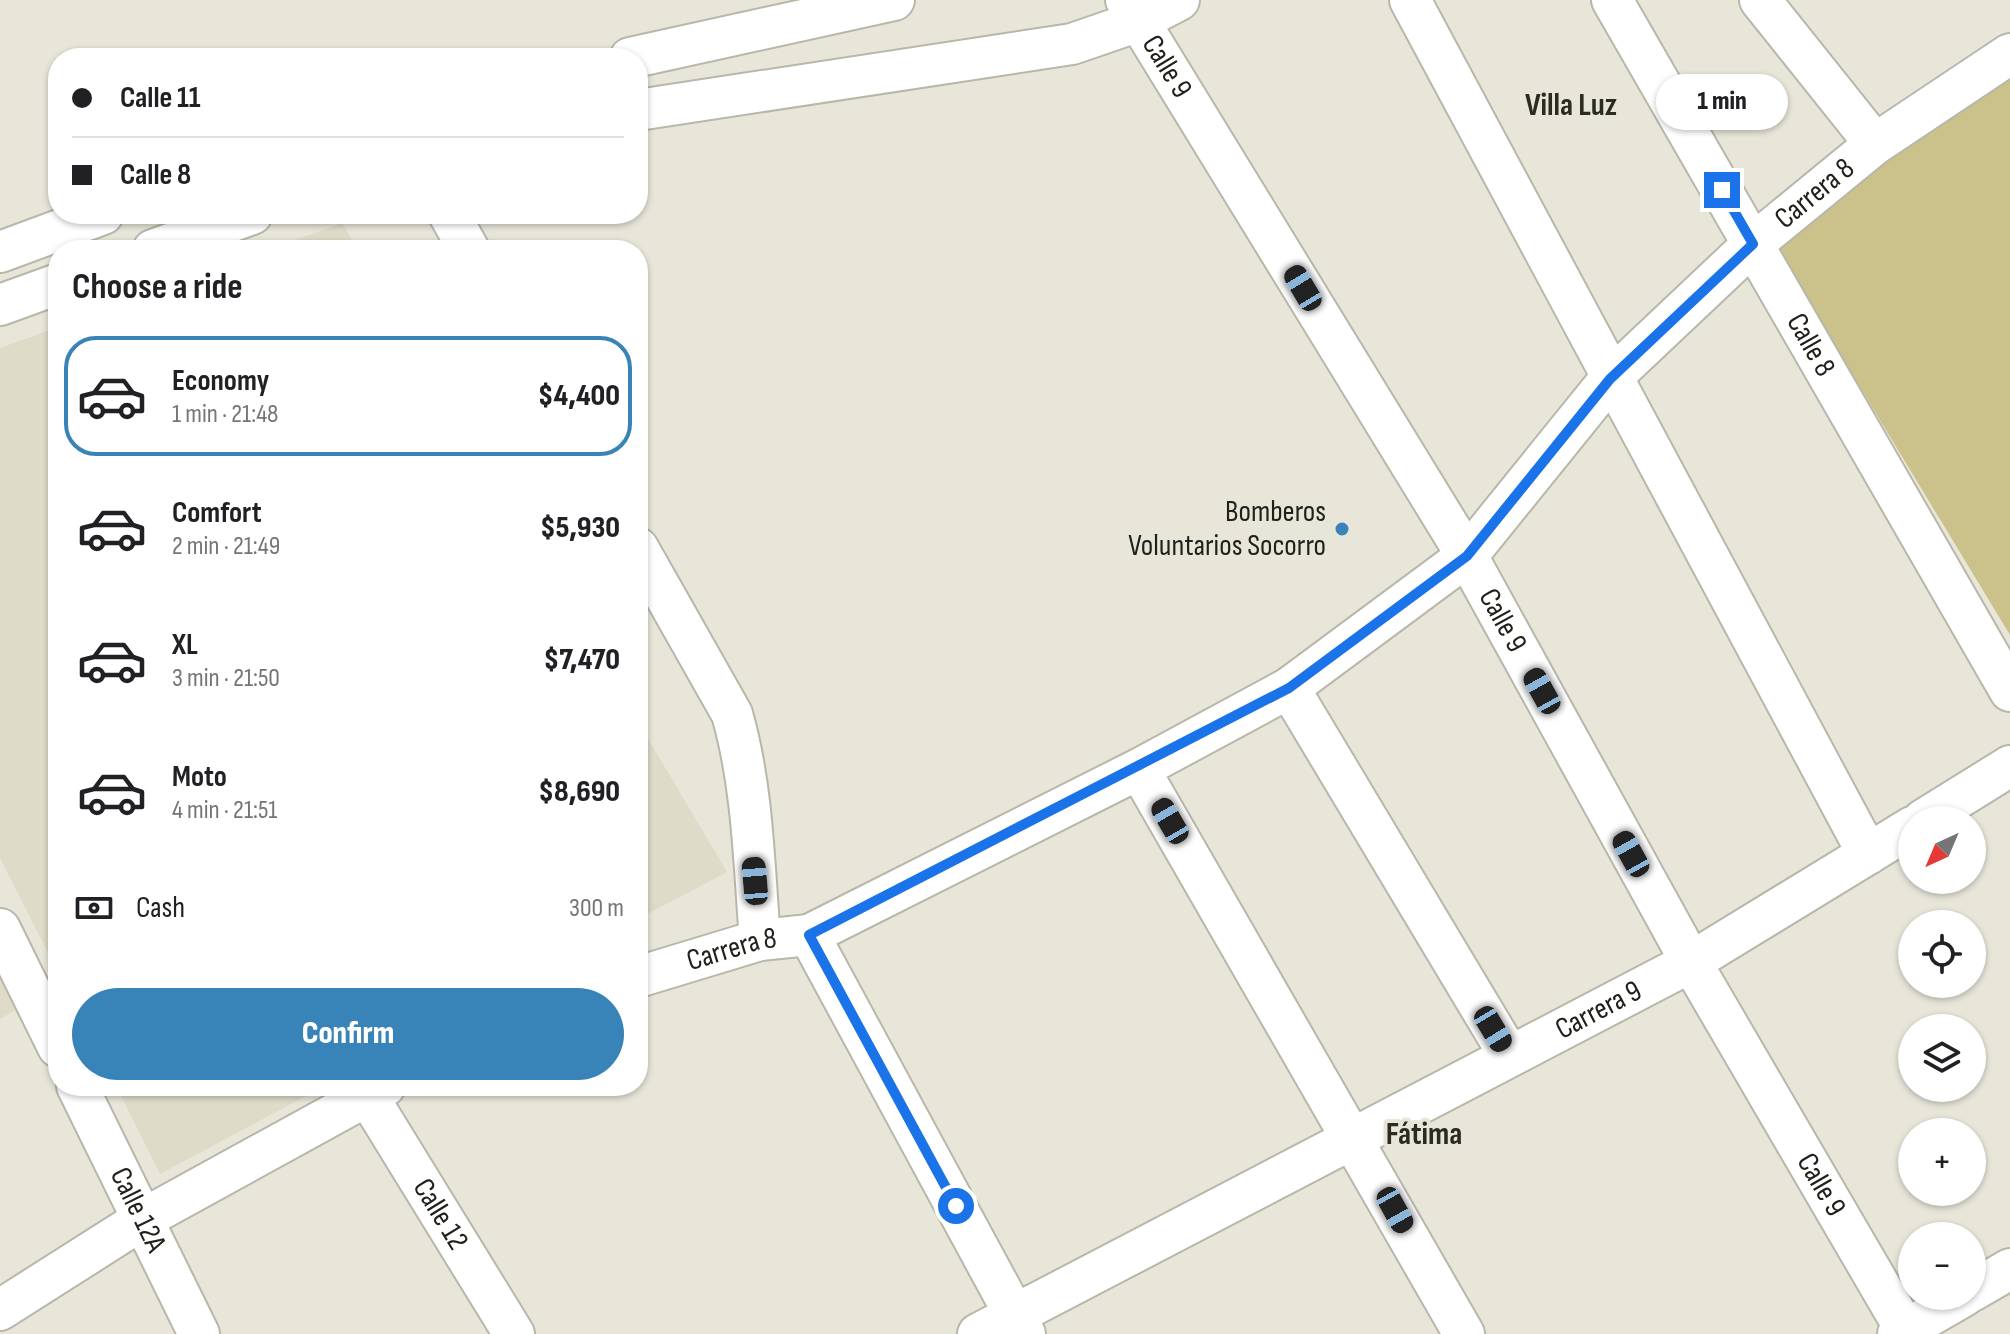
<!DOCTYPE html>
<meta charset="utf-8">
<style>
:root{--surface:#fff;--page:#f2f2f2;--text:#202124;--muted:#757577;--line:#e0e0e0;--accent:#3883b7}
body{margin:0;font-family:"Sofia Sans Condensed",sans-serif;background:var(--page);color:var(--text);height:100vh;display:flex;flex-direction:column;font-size:30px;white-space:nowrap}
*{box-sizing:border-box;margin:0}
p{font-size:26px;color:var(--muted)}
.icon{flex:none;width:44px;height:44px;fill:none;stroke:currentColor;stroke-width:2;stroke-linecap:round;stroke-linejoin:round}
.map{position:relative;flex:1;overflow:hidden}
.details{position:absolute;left:48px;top:240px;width:600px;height:856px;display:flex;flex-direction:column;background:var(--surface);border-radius:32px;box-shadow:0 2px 6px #0004}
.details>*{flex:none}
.top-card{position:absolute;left:48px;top:48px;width:600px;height:176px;border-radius:32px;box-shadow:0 2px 6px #0004;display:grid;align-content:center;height:176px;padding:0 24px;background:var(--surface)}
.needle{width:52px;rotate:224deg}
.buttons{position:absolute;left:1898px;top:806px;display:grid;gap:16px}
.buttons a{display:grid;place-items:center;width:88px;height:88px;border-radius:50%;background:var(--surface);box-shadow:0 2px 6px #0004;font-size:40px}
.end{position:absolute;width:36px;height:36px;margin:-18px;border:10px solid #1a73e8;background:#fff;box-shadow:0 0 0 4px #fff}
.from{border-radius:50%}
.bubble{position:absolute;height:56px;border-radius:28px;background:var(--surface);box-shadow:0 2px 6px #0004;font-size:26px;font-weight:800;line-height:56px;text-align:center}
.car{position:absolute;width:24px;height:48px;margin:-24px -12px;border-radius:10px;box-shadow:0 0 6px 2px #0007;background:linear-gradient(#222 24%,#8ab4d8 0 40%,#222 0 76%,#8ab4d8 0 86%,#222 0)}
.top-card b{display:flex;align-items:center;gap:28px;height:76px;font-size:30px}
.top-card b+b{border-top:2px solid var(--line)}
.top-card i{width:20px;height:20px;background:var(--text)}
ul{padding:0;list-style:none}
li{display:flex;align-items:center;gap:24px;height:120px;margin:0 16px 12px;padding:0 8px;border:4px solid transparent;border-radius:32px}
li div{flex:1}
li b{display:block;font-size:30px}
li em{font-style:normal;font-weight:800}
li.active{border-color:var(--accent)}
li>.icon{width:72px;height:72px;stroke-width:1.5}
h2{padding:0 24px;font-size:36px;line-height:96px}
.pay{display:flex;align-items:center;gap:20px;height:88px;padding:0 24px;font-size:30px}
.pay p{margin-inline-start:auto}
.primary-button{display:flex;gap:16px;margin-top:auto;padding:16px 24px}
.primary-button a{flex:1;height:92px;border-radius:48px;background:var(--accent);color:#fff;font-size:32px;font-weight:800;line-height:92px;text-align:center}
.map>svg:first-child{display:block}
</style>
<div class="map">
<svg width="2010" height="1334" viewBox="0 0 2010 1334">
<rect width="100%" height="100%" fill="#e8e6d9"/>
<g fill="#dedbc8">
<polygon points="342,223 358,250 268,250"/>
<polygon points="58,327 58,972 0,858 0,348"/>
<polygon points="638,722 727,872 638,919"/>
<polygon points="0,974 17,1009 0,1019"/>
<polygon points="116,1086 325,1086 160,1174"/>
</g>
<polygon fill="#cbc28b" points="2010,77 2010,635 1777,250 1904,142"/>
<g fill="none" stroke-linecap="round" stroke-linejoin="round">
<defs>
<g id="street">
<path id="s1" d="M1126,0L1467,556L1691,962L1908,1334"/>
<polyline points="1410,0 1868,854"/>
<path id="s2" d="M1612,0L2010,691"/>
<polyline points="1760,0 1875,144"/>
<polyline points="630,58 894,0"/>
<polyline points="638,110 1072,44 1139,21 1179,0"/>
<polyline points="449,214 469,250"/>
<polyline points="153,250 252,214"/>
<polyline points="0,252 103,214"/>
<polyline points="0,305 58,284"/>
<path d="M638,548L732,714C753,787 754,865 760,940"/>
<polyline points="1289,688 1509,1055"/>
<polyline points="1139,769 1464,1334"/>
<polyline points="1923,820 2010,766"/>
<polyline points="0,929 58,1047"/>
<polyline points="809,935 1025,1334"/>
<path id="s3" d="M638,977L760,940L809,935L1139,769L1289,688L1467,556L1610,379L1753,244L1875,144L2010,54"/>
<path id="s4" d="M77,1086L199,1334"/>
<path id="s5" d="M367,1095L514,1334"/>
<polyline points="1972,1291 2010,1269"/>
<polyline points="0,1310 143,1219 385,1086"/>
<path id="s6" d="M978,1334L1691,962L1912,827"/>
<polyline points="1898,1334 1964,1296"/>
</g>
</defs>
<use href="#street" stroke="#b8b7aa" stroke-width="44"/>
<use href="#street" stroke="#fff" stroke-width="40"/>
</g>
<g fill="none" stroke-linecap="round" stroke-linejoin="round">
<polyline stroke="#1a73e8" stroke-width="10" points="956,1206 809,935 1289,688 1467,556 1610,379 1753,244 1722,190"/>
</g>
<circle fill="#3883b7" stroke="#e8e6d9" stroke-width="3" cx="1342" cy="529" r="8"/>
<g text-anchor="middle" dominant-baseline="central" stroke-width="8" stroke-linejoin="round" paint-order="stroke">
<g font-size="30" fill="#21211c" stroke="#e8e6d9">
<text stroke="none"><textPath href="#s1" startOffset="78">Calle 9</textPath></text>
<text stroke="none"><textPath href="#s3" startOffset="1442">Carrera 8</textPath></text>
<text stroke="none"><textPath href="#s2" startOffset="398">Calle 8</textPath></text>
<text stroke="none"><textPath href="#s1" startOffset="726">Calle 9</textPath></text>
<text stroke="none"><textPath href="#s3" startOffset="98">Carrera 8</textPath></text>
<text stroke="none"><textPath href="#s6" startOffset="700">Carrera 9</textPath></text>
<text stroke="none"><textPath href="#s1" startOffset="1374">Calle 9</textPath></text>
<text stroke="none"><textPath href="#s4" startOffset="138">Calle 12A</textPath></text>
<text stroke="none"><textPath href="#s5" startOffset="140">Calle 12</textPath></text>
</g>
<g font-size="30" fill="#21211c" stroke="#e8e6d9" text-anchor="end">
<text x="1326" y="512">Bomberos<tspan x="1326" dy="34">Voluntarios Socorro</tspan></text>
</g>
<g font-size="32" font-weight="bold" fill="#2c2b21" stroke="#e8e6d9">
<text x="1571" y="105">Villa Luz</text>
<text x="1424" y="1134">Fátima</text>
</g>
</g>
</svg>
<div class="buttons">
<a><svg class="needle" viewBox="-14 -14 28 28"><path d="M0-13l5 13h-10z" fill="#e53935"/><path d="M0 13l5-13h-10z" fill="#757577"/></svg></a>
<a><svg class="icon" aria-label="locate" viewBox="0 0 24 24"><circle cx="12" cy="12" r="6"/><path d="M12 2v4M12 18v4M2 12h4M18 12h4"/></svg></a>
<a><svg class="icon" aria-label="layers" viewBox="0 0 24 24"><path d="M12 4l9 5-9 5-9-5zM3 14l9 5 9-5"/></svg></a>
<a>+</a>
<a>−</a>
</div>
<i class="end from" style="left:956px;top:1206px"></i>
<i class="end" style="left:1722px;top:190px"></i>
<div class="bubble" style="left:1656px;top:74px;width:132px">1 min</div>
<i class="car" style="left:1303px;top:288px;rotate:329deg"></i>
<i class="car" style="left:1542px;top:691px;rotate:331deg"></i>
<i class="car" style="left:1170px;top:821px;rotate:330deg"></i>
<i class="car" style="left:1631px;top:854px;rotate:331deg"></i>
<i class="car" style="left:755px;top:881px;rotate:355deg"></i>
<i class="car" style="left:1493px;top:1029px;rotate:149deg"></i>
<i class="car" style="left:1395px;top:1210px;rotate:151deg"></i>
<div class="top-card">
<b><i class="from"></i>Calle 11</b>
<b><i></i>Calle 8</b>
</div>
<section class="details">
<h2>Choose a ride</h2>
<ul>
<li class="active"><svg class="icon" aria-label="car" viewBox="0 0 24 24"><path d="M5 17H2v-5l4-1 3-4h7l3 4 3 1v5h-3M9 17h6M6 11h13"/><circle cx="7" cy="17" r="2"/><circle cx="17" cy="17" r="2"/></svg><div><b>Economy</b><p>1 min · 21:48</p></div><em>$4,400</em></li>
<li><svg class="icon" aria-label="car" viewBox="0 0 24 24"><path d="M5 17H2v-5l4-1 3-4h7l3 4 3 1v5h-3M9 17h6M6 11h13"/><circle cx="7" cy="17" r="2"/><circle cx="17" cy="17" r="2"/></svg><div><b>Comfort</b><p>2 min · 21:49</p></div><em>$5,930</em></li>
<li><svg class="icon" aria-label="car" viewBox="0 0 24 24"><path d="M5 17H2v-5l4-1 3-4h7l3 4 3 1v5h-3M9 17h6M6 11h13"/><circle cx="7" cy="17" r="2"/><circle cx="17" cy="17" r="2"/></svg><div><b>XL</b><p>3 min · 21:50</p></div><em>$7,470</em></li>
<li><svg class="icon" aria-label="car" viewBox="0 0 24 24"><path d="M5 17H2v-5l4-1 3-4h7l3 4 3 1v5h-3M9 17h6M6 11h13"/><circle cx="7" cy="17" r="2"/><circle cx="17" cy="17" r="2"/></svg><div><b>Moto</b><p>4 min · 21:51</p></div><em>$8,690</em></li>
</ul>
<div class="pay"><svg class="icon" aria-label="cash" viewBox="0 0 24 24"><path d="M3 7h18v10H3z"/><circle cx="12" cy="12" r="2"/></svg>Cash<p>300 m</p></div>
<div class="primary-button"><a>Confirm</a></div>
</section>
</div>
